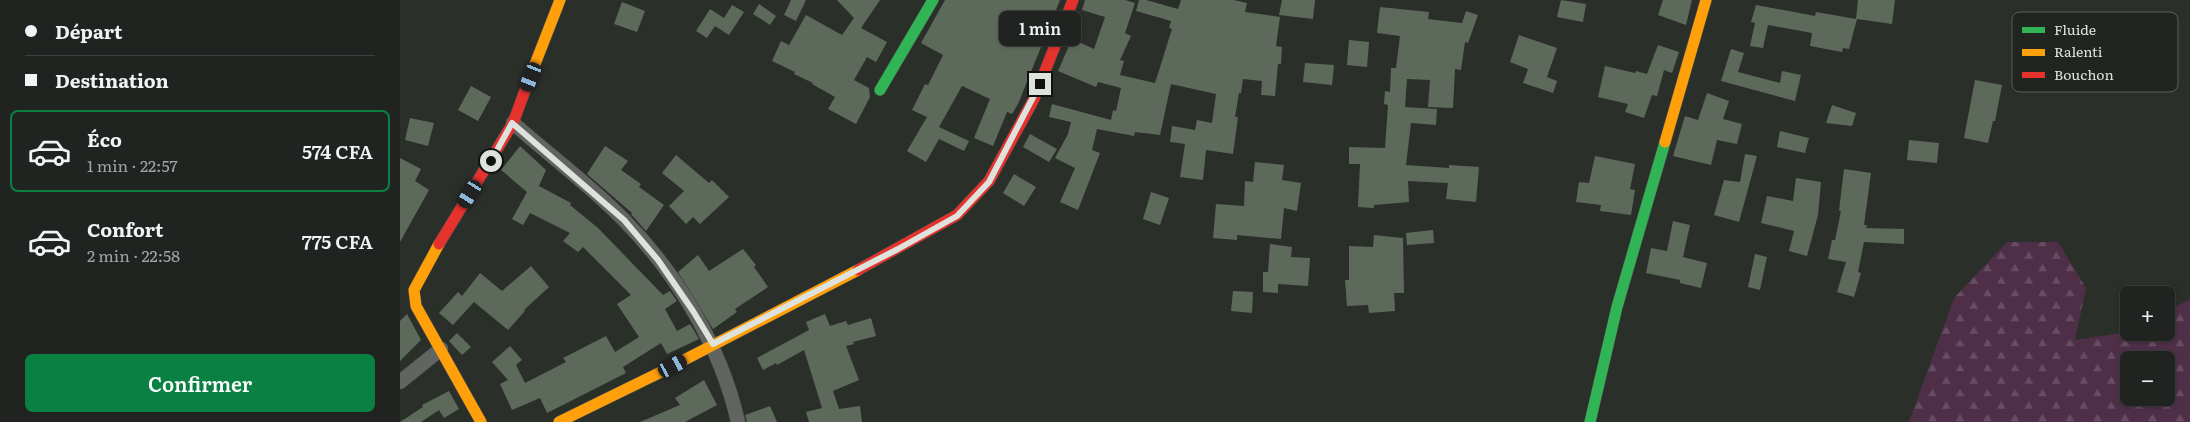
<!DOCTYPE html>
<html lang="fr">
<meta charset="utf-8">
<style>
:root{--surface:#202320;--page:#2d2f2d;--text:#f1f3f6;--muted:#a2a4a5;--line:#3d403e;--accent:#0b8043}
body{margin:0;font-family:Literata,serif;background:var(--page);color:var(--text);height:100vh;display:flex;flex-direction:column;font-size:19px;white-space:nowrap}
*{box-sizing:border-box;margin:0}
p{font-size:16px;color:var(--muted)}
.icon{flex:none;width:28px;height:28px;fill:none;stroke:currentColor;stroke-width:2;stroke-linecap:round;stroke-linejoin:round}
.map{position:relative;flex:1;overflow:hidden}
.details{display:flex;flex-direction:column;background:var(--surface);width:400px}
.details>*{flex:none}
.banner{display:grid;align-content:center;height:110px;padding:0 25px;background:var(--surface)}
.fabs{position:absolute;left:1720px;top:286px;display:grid;gap:10px}
.fabs a{display:grid;place-items:center;width:55px;height:55px;border-radius:8px;background:var(--surface);box-shadow:0 1px 4px #0004,0 0 0 1px var(--line);font-size:25px}
.end{position:absolute;width:22px;height:22px;margin:-11px;border:6px solid #dde2dd;background:#111;box-shadow:0 0 0 2px #111}
.from{border-radius:50%}
.bubble{position:absolute;height:35px;border-radius:8px;background:var(--surface);box-shadow:0 1px 4px #0004,0 0 0 1px var(--line);font-size:16px;font-weight:600;line-height:35px;text-align:center}
.car{position:absolute;width:15px;height:30px;margin:-15px -8px;border-radius:6px;box-shadow:0 0 4px 1px #0007;background:linear-gradient(#222 24%,#8ab4d8 0 40%,#222 0 76%,#8ab4d8 0 86%,#222 0)}
.banner b{display:flex;align-items:center;gap:18px;height:48px;font-size:19px}
.banner b+b{border-top:1px solid var(--line)}
.banner i{width:12px;height:12px;background:var(--text)}
ul{padding:0;list-style:none}
li{display:flex;align-items:center;gap:15px;height:82px;margin:0 10px 8px;padding:0 15px;border:2px solid transparent;border-radius:8px}
li div{flex:1}
li b{display:block;font-size:19px}
li em{font-style:normal;font-weight:600}
li.on{border-color:var(--accent)}
li>.icon{width:45px;height:45px;stroke-width:1.5}
.primary-button{display:flex;gap:10px;margin-top:auto;padding:10px 25px}
.primary-button a{flex:1;height:58px;border-radius:8px;background:var(--accent);color:#fff;font-size:20px;font-weight:600;line-height:58px;text-align:center}
main{display:flex;flex:1;min-height:0}
.map>svg:first-child{display:block}
</style>
<main>
<section class="details">
<div class="banner">
<b><i class="from"></i>Départ</b>
<b><i></i>Destination</b>
</div>
<ul>
<li class="on"><svg class="icon" aria-label="car" viewBox="0 0 24 24"><path d="M5 17H2v-5l4-1 3-4h7l3 4 3 1v5h-3M9 17h6M6 11h13"/><circle cx="7" cy="17" r="2"/><circle cx="17" cy="17" r="2"/></svg><div><b>Éco</b><p>1 min · 22:57</p></div><em>574 CFA</em></li>
<li><svg class="icon" aria-label="car" viewBox="0 0 24 24"><path d="M5 17H2v-5l4-1 3-4h7l3 4 3 1v5h-3M9 17h6M6 11h13"/><circle cx="7" cy="17" r="2"/><circle cx="17" cy="17" r="2"/></svg><div><b>Confort</b><p>2 min · 22:58</p></div><em>775 CFA</em></li>
</ul>
<div class="primary-button"><a>Confirmer</a></div>
</section>
<div class="map">
<svg width="1790" height="422" viewBox="0 0 1790 422">
<defs>
<pattern id="forest-firs" width="22" height="20" patternUnits="userSpaceOnUse" patternTransform="scale(1.25)"><rect width="22" height="20" fill="#4e2f47"/><path d="M5 1l3.5 6h-7zM16 11l3.5 6h-7z" fill="#674d61"/></pattern>
</defs>
<rect width="100%" height="100%" fill="#2b2f2a"/>
<path fill="url(#forest-firs)" fill-rule="evenodd" d="M1607,242H1658L1686,288L1675,340L1729,332H1766V312L1790,299V422H1509L1554,298ZM1729,360H1766V398H1729Z"/>
<g fill="#5d6a5b">
<polygon points="391,0 406,0 396,21 384,15"/>
<polygon points="437,0 480,0 461,28 487,42 476,62 467,57 454,80 469,88 470,97 456,124 428,109 435,97 412,84 413,83 394,74 395,72 372,61 381,41 389,45 406,15 442,35 454,18"/>
<polygon points="545,0 660,0 618,104 612,114 607,112 593,146 574,138 590,99 562,86 539,127 569,141 564,151 539,139 526,162 507,151 527,117 512,110 525,84 528,85 543,55 521,43"/>
<polygon points="685,0 725,0 735,3 725,33 731,36 720,60 724,61 720,75 755,83 772,29 769,28 771,21 736,11 739,0 746,0 778,9 781,0 834,0 847,3 845,12 880,17 876,46 882,47 881,64 878,64 875,96 861,95 862,81 843,79 841,93 839,93 835,117 838,117 833,154 806,150 803,180 780,177 785,144 770,142 772,126 795,130 797,120 812,123 816,94 771,84 760,135 735,132 734,136 697,129 692,150 700,153 678,210 660,202 675,168 655,158 668,134 671,122 649,117 652,104 711,120 713,110 716,111 721,88 698,82 696,87 658,71 672,39 694,49 705,17 682,10"/>
<polygon points="882,0 915,0 913,19 879,15"/>
<polygon points="1161,0 1186,4 1183,22 1157,17"/>
<polygon points="1263,0 1292,0 1286,25 1258,15"/>
<polygon points="1458,0 1495,0 1492,24 1457,19 1449,49 1443,48 1442,52 1410,46 1412,33 1368,25 1363,48 1350,46 1355,23 1351,22 1356,5 1415,16 1416,12 1456,19"/>
<polygon points="222,2 245,11 237,32 214,24"/>
<polygon points="359,4 376,16 370,25 353,14"/>
<polygon points="332,5 344,12 329,35 315,26 307,38 296,31 310,9 324,18"/>
<polygon points="980,7 1029,12 1028,19 1062,23 1066,11 1078,15 1068,43 1065,42 1061,70 1055,69 1053,108 1028,107 1030,80 1007,79 1005,107 1037,109 1036,125 1011,123 1006,165 1049,168 1049,165 1079,167 1076,202 1046,199 1048,183 1008,181 1009,202 974,205 974,208 958,207 960,164 949,164 949,147 985,148 988,105 984,104 985,91 990,92 991,68 996,68 1000,36 977,33"/>
<polygon points="1119,35 1157,48 1147,77 1157,81 1153,93 1123,83 1128,69 1110,62"/>
<polygon points="949,40 969,42 967,67 947,65"/>
<polygon points="1258,45 1279,52 1272,73 1264,70 1257,96 1252,95 1244,118 1225,112 1228,104 1198,97 1205,66 1235,73 1236,71 1247,74"/>
<polygon points="1331,49 1344,53 1338,72 1380,83 1382,71 1401,75 1395,101 1321,81"/>
<polygon points="905,63 934,65 932,85 903,82"/>
<polygon points="1575,80 1602,85 1595,121 1593,121 1588,143 1564,138"/>
<polygon points="71,86 91,97 78,121 58,110"/>
<polygon points="1307,93 1329,101 1323,119 1342,124 1337,144 1317,140 1311,165 1273,156 1285,116 1298,120"/>
<polygon points="1432,105 1456,113 1452,126 1426,123"/>
<polygon points="10,118 34,123 28,146 5,140"/>
<polygon points="1380,131 1409,138 1405,153 1377,147"/>
<polygon points="630,134 657,149 649,162 623,147"/>
<polygon points="1509,140 1539,143 1537,163 1507,160"/>
<polygon points="120,146 146,170 139,186 171,203 170,205 198,228 263,295 270,291 277,301 265,309 277,331 290,324 299,339 267,354 261,343 223,367 226,373 147,413 140,398 112,410 100,384 108,380 92,362 110,346 122,360 116,365 125,383 166,362 163,358 206,336 215,352 239,337 217,304 231,295 183,247 178,252 163,241 170,233 130,213 123,225 112,219 127,192 101,170"/>
<polygon points="205,146 228,161 221,170 241,184 239,187 264,205 246,231 231,214 232,213 187,174"/>
<polygon points="1345,154 1357,156 1339,222 1314,215 1324,180 1340,182"/>
<polygon points="276,155 309,183 312,180 329,197 300,224 293,217 286,224 269,206 284,191 262,173"/>
<polygon points="1195,156 1235,164 1230,189 1235,190 1231,215 1200,211 1201,205 1176,202 1179,182 1189,183"/>
<polygon points="0,158 21,169 15,181 29,190 0,242"/>
<polygon points="855,162 884,165 882,180 901,183 897,211 884,208 881,239 837,235 837,240 813,238 816,204 844,206 845,181 853,182"/>
<polygon points="1444,169 1471,173 1464,225 1467,225 1466,228 1504,229 1504,244 1464,242 1458,272 1461,273 1454,297 1437,292 1446,262 1428,259 1432,240 1435,240 1441,211 1439,211"/>
<polygon points="614,174 636,187 624,206 603,193"/>
<polygon points="1396,178 1421,182 1418,215 1407,256 1389,251 1394,231 1361,223 1367,196 1393,201"/>
<polygon points="751,192 769,198 760,225 743,219"/>
<polygon points="1273,221 1290,225 1283,257 1307,263 1301,288 1280,283 1280,280 1246,273 1251,248 1267,251"/>
<polygon points="1033,230 1034,243 1007,245 1006,233"/>
<polygon points="974,235 1003,238 1004,293 994,293 995,311 969,313 968,305 947,306 945,280 949,280 949,246 973,247"/>
<polygon points="870,244 892,247 891,257 910,258 908,286 878,284 878,293 863,292 863,272 868,272"/>
<polygon points="343,249 356,265 354,267 368,287 335,309 337,312 313,329 278,272 298,255 309,271"/>
<polygon points="1355,254 1367,257 1360,290 1348,287"/>
<polygon points="131,266 149,287 124,310 125,311 108,330 74,302 53,325 39,313 58,292 62,296 80,273 102,291"/>
<polygon points="833,291 853,292 852,313 831,311"/>
<polygon points="7,314 21,340 0,361 0,321"/>
<polygon points="425,314 430,326 446,321 448,325 471,318 476,336 453,342 454,344 446,346 459,380 433,391 439,409 460,406 462,422 409,422 406,412 422,408 404,350 377,365 376,363 363,370 357,358 409,330 406,322"/>
<polygon points="57,333 71,347 62,355 49,341"/>
<polygon points="304,380 317,405 285,422 240,422 280,405 275,398"/>
<polygon points="49,391 59,409 44,418 39,410 21,422 0,422 23,407 22,405"/>
<polygon points="370,406 377,422 347,422 345,415"/>
</g>
<g fill="none" stroke-linecap="round" stroke-linejoin="round">
<defs>
<g id="street">
<path d="M113,123C149,155 190,185 224,220C278,275 321,347 338,422"/>
<polyline points="0,382 41,349"/>
</g>
<g id="fast">
<polyline points="480,90 533,0"/>
<polyline points="1190,422 1217,307 1265,142"/>
</g>
<g id="slow">
<polyline points="130,77 160,0"/>
<polyline points="1265,142 1306,0"/>
<polyline points="39,244 14,290 16,306 81,422"/>
<polyline points="159,422 259,373 458,270"/>
</g>
<g id="jam">
<polyline points="39,244 113,123 130,77"/>
<polyline points="458,270 557,215 589,181 634,99 673,0"/>
</g>
</defs>
<use href="#street" stroke="#484b47" stroke-width="15"/>
<use href="#fast" stroke="#484b47" stroke-width="12"/>
<use href="#slow" stroke="#484b47" stroke-width="12"/>
<use href="#jam" stroke="#484b47" stroke-width="12"/>
<use href="#street" stroke="#616461" stroke-width="14"/>
<use href="#fast" stroke="#30b455" stroke-width="11"/>
<use href="#slow" stroke="#ff9f0a" stroke-width="11"/>
<use href="#jam" stroke="#e5322d" stroke-width="11"/>
</g>
<g fill="none" stroke-linecap="round" stroke-linejoin="round">
<polyline stroke="#dde2dd" stroke-width="6" points="91,161 112,123 224,220 258,260 293,311 313,344 498,249 557,216 589,182 640,84"/>
</g>
<rect x="1612" y="12" width="166" height="80" rx="8" fill="#20261f" stroke="#595e58" stroke-width="1"/>
<rect x="1622" y="27" width="23" height="6" fill="#30b455"/>
<rect x="1622" y="49" width="23" height="7" fill="#ff9f0a"/>
<rect x="1622" y="72" width="23" height="6" fill="#e5322d"/>
<g font-size="14" fill="#dde2dd">
<text x="1654" y="35">Fluide</text>
<text x="1654" y="57">Ralenti</text>
<text x="1654" y="80">Bouchon</text>
</g>
</svg>
<div class="fabs">
<a>+</a>
<a>−</a>
</div>
<i class="end from" style="left:91px;top:161px"></i>
<i class="end" style="left:640px;top:84px"></i>
<div class="bubble" style="left:599px;top:11px;width:82px">1 min</div>
<i class="car" style="left:131px;top:77px;rotate:202deg"></i>
<i class="car" style="left:70px;top:194px;rotate:212deg"></i>
<i class="car" style="left:273px;top:366px;rotate:62deg"></i>
</div>
</main>
